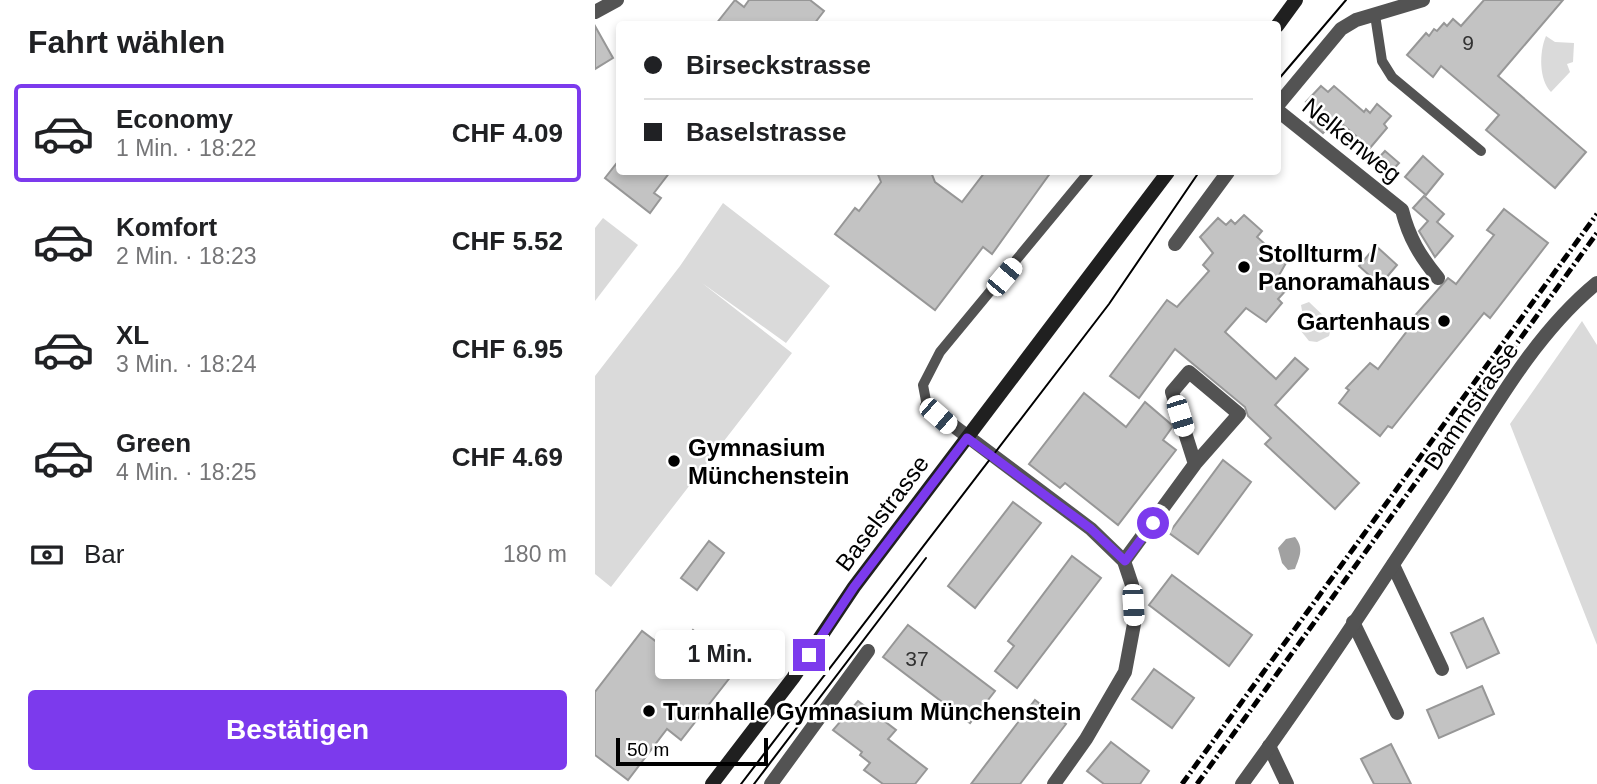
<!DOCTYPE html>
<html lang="de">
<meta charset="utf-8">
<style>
:root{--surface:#fff;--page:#f2f2f2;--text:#202124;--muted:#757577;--line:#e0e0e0;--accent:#7c3aed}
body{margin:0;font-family:Arial,sans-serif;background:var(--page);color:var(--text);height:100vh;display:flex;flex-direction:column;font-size:26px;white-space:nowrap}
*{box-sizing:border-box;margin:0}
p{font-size:23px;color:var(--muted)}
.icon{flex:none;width:38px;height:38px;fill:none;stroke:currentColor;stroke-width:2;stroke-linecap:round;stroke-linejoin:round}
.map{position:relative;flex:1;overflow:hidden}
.panel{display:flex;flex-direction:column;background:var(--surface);width:595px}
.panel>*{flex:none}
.hud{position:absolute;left:21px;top:21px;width:665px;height:154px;border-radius:7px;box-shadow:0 4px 10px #0003;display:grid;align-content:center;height:154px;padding:0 28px;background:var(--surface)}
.scale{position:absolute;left:21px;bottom:18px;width:152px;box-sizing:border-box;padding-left:7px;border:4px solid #000;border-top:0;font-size:19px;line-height:24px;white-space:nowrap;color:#000;-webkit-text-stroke:5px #fff;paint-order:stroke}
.end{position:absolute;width:32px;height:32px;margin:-16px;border:9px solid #7c3aed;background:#fff;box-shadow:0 0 0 4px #fff}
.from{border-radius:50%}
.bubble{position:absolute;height:49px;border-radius:7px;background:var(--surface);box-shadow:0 4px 10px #0003;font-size:23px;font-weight:700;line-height:49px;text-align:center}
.car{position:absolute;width:21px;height:42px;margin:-21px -10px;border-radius:9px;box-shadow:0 0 5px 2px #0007;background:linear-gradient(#fff 24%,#345 0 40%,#fff 0 76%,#345 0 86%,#fff 0)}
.hud b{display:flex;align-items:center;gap:24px;height:66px;font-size:26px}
.hud b+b{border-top:2px solid var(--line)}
.hud i{width:18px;height:18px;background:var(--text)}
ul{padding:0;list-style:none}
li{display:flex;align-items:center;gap:21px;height:98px;margin:0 14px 10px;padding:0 14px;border:4px solid transparent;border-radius:7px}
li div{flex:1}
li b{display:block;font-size:26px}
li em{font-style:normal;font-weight:700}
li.selected{border-color:var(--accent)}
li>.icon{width:63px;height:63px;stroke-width:1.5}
h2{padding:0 28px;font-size:32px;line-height:84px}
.pay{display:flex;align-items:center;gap:18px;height:77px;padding:0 28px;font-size:26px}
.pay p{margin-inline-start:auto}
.primary-button{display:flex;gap:14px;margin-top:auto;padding:14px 28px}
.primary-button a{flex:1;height:80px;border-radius:7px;background:var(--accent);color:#fff;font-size:28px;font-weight:700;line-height:80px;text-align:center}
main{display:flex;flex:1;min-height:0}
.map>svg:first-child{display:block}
</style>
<main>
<section class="panel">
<h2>Fahrt wählen</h2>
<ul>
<li class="selected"><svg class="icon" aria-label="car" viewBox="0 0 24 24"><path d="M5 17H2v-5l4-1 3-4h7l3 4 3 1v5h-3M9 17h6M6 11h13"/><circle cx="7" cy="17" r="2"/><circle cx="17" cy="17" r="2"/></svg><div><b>Economy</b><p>1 Min. · 18:22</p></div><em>CHF 4.09</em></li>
<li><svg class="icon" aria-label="car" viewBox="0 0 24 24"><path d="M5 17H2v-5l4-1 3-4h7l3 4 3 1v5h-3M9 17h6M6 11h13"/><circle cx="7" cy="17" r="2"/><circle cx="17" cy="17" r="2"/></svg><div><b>Komfort</b><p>2 Min. · 18:23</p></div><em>CHF 5.52</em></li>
<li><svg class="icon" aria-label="car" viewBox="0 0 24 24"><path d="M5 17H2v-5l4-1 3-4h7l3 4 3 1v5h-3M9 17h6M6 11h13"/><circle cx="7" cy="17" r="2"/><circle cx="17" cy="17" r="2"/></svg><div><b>XL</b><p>3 Min. · 18:24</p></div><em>CHF 6.95</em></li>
<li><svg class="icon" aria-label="car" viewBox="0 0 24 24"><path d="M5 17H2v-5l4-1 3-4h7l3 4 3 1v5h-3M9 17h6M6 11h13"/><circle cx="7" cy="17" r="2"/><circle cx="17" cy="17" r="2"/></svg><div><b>Green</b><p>4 Min. · 18:25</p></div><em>CHF 4.69</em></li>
</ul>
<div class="pay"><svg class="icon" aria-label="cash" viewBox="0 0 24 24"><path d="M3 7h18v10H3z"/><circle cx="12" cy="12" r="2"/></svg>Bar<p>180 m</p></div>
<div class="primary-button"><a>Bestätigen</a></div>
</section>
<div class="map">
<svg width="1002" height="784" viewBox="0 0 1002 784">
<rect width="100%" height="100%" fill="#fff"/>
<g fill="#dadada">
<path d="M951,36L960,42L979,43L978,62L972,64L975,72L956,92C944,80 944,52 951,36Z"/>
<polygon points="128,203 235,286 191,343 107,283 197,353 16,587 0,574 0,376 85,266"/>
<polygon points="8,218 43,245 0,301 0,228"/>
<polygon points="714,302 737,324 734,336 722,342 714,341 706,331 709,322 706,305"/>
<polygon points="987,321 1002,345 1002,645 915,424"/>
</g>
<path fill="#a1a1a1" d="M700,537C709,548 705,556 700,569L693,570L687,563L683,548L691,539Z"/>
<g fill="#c3c3c3" stroke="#979797" stroke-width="2">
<polygon points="140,0 149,7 154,0 215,0 229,11 219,24 121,24"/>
<polygon points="889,0 968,0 903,76 991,152 960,188 891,130 904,115 846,66 838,77 812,55 831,33 834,36 839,29 842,31 849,23 852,26 858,19 866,26"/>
<polygon points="0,26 18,58 0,69"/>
<polygon points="726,86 733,92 739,86 769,112 771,109 775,113 782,104 796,116 789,124 792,128 775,148 741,119 728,133 715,122 723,112 711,102"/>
<polygon points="790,151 804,163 793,175 779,163"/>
<polygon points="828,156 848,174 831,195 810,177"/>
<polygon points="21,164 24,172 75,172 59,193 66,198 55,213 10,178"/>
<polygon points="282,172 336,172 340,182 367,202 390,172 456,172 397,254 388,247 340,310 240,234 260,208 264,211 286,182"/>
<polygon points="829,196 849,214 842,222 858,236 840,257 824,231 833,221 818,208"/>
<polygon points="909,209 953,243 895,318 889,313 797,428 793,426 785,436 744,403 754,390 751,388 775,363 783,369 812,331 809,328 853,278 861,284 899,235 892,230"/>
<polygon points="649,215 667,231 662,237 691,263 683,277 694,287 683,299 687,303 671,322 651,308 630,332 681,379 700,358 713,369 680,405 764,483 740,509 670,444 676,438 653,416 650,407 580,349 544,398 515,376 572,300 582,307 614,271 608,265 618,253 605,237 623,218 631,225 636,220 640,224"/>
<polygon points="781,246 802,265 785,285 764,266"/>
<polygon points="489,393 531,427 550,402 578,426 568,440 581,450 523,525 470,483 465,488 434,464"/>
<polygon points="628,460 656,482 603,554 574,533"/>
<polygon points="418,502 446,523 380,608 353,586"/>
<polygon points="114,541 129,553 102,590 86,578"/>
<polygon points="477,556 506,578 422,688 400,671 419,646 413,641"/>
<polygon points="577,575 657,635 634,666 554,605"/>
<polygon points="888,618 904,653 872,668 856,633"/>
<polygon points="313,625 400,691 375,723 288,657"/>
<polygon points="98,630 144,666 86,740 72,729 33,780 0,755 0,692 47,631 79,655"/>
<polygon points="559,669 599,698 577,728 537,699"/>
<polygon points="887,686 899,714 844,738 832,710"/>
<polygon points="440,700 471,724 425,784 376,784"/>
<polygon points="263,701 301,730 293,739 332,769 320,784 288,784 269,770 275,763 265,755 267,752 238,730"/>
<polygon points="516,742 554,771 545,784 509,784 492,771"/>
<polygon points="796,744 816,784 779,784 766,759"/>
</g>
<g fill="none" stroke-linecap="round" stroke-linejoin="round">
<g stroke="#535353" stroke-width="10">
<polyline points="780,15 787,61 797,77 886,151"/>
<polyline points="332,406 328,385 345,352 494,172"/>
</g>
<g stroke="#535353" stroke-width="14">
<polyline points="0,12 22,0"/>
<polyline points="682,106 746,29 761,20 828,0"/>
<path d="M682,110L807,210C814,238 825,256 843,278"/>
<polyline points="580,244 633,172"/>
<polyline points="332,406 496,529 529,561 537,585 539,624 530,672 491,739 459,784"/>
<polyline points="529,561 600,464 644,414 594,372 577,392 600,464"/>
<polyline points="798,565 847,669"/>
<polyline points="758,622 802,713"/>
<polyline points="674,746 692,784"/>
<polyline points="176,784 273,651"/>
<path d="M647,784C717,688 782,589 847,490C893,419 936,337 1002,283"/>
</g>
<g stroke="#202020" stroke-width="14">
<polyline points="682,26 701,0"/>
<polyline points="117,784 198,678 259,587 573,172"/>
</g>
<g stroke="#000" stroke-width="2">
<polyline points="682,81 751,0"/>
<polyline points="146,784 514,304 604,172"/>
<polyline points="159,784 331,558"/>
</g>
<g stroke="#000" stroke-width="5" stroke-dasharray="10 3.5 2 3.5" stroke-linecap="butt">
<polyline points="587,784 1002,214"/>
<polyline points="602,784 1002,233"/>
</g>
</g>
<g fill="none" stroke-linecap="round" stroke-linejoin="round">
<polyline stroke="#7c3aed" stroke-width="9" points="214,655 259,587 372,438 496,529 530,561 558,523"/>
</g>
<g fill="#000" stroke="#fff" stroke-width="2.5">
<circle cx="649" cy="267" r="7"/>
<circle cx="849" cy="321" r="7"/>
<circle cx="79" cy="461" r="7"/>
<circle cx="54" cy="711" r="7"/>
</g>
<g text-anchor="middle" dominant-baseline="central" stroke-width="5" stroke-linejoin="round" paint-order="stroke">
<g font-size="21" fill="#313131">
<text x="873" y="42">9</text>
<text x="322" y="658">37</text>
</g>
<g font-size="24" fill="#000" stroke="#fff">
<text transform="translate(757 140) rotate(39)">Nelkenweg</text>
<text transform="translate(876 406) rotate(-56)">Dammstrasse</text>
<text transform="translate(287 513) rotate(-53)">Baselstrasse</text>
</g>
<g font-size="24" font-weight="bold" fill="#000" stroke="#fff" text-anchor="start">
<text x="663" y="253">Stollturm /<tspan x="663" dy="28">Panoramahaus</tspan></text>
<text x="835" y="321" text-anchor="end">Gartenhaus</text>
<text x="93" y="447">Gymnasium<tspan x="93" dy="28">Münchenstein</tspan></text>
<text x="68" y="711">Turnhalle Gymnasium Münchenstein</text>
</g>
</g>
</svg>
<div class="scale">50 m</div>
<i class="end from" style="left:558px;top:523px"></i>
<i class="end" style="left:214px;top:655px"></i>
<div class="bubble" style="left:60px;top:630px;width:130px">1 Min.</div>
<i class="car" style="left:409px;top:277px;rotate:40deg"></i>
<i class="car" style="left:343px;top:416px;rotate:131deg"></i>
<i class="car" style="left:585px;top:416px;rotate:163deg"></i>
<i class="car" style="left:538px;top:605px;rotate:177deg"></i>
<div class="hud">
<b><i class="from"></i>Birseckstrasse</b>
<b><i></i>Baselstrasse</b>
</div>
</div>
</main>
